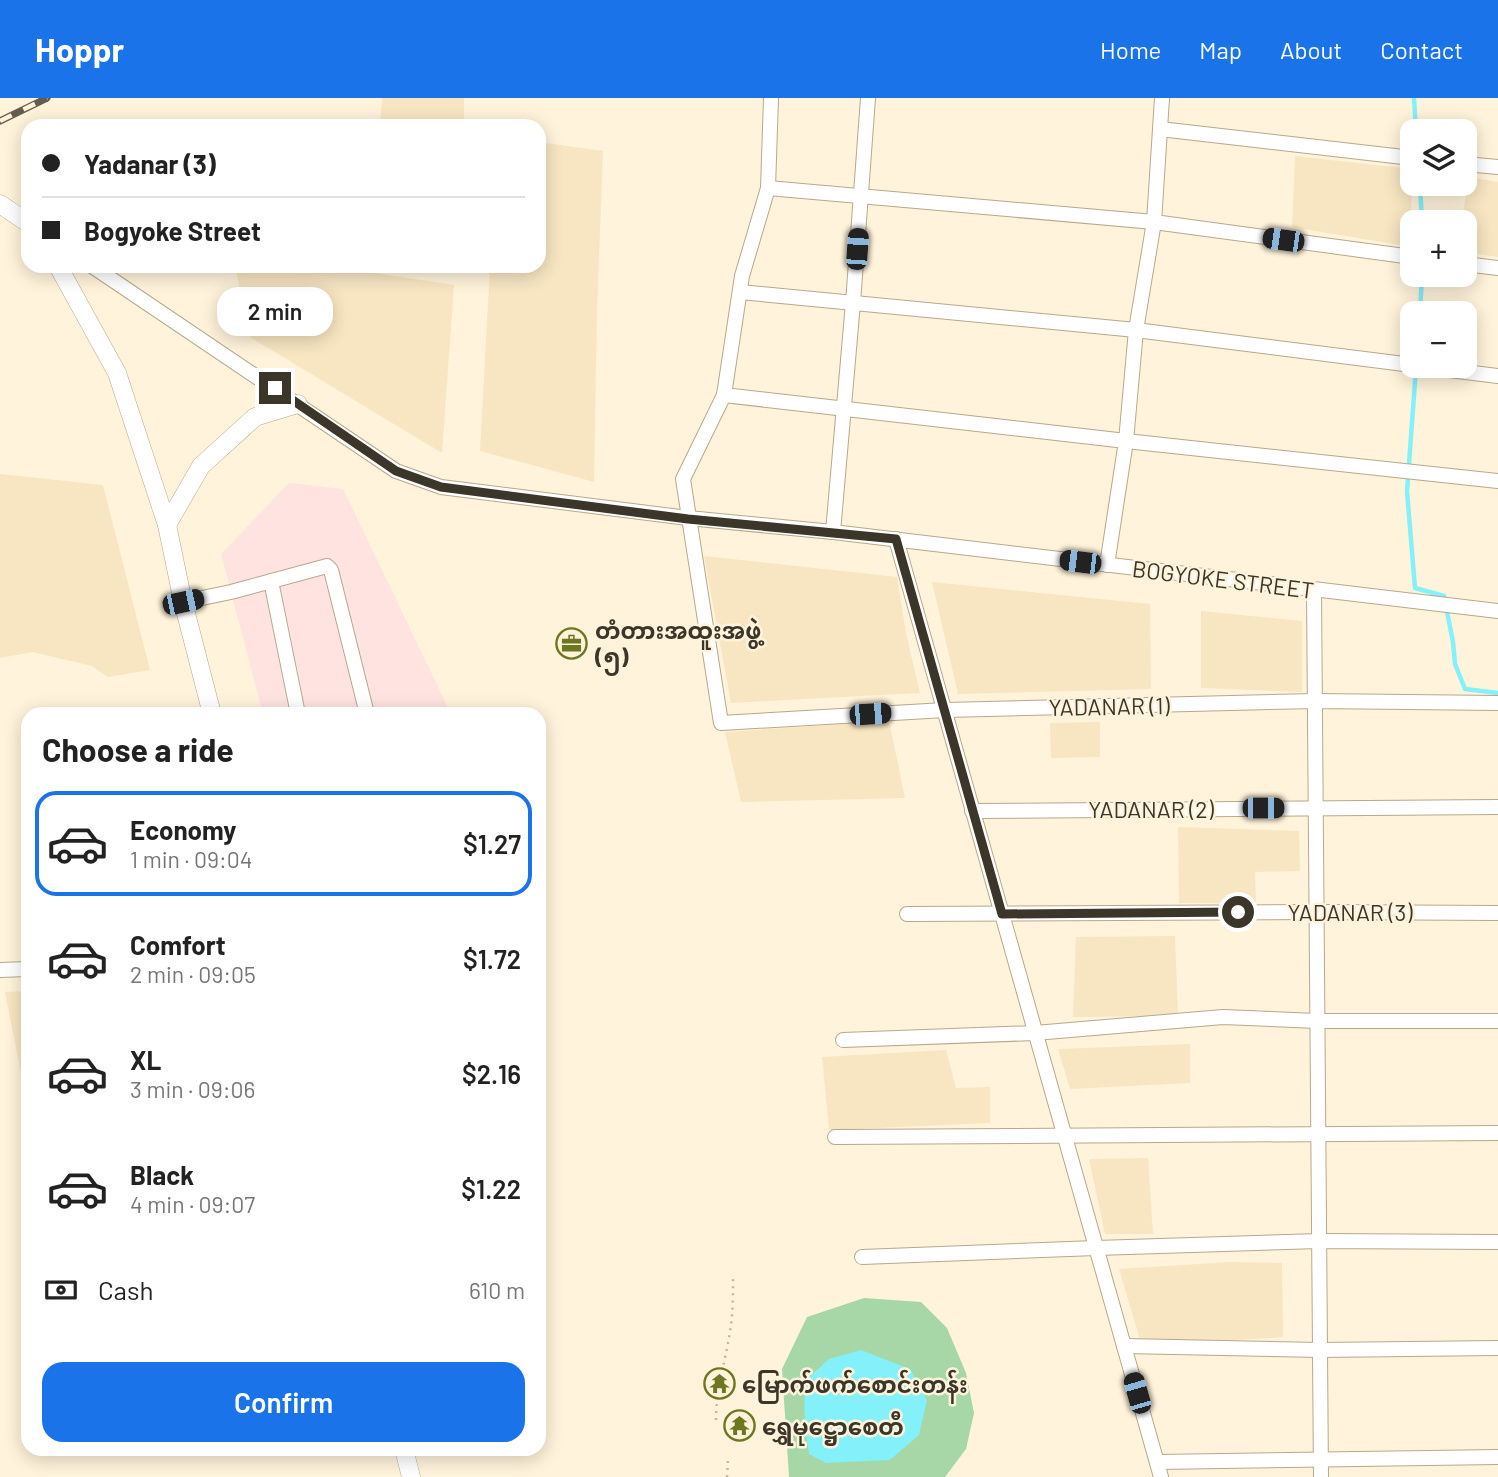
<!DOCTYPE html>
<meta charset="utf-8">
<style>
:root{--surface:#fff;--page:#f2f2f2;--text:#222;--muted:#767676;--line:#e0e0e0;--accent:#1a73e8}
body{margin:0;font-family:Barlow,"Noto Sans Myanmar",sans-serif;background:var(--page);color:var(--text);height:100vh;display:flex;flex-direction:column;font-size:26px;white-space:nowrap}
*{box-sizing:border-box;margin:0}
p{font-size:23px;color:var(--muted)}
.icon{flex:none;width:38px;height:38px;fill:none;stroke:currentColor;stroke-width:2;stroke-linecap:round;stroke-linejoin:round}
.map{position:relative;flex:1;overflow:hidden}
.drawer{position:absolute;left:21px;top:609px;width:525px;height:749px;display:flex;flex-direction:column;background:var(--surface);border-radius:21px;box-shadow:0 4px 18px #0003}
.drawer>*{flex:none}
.guide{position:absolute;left:21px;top:21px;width:525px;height:154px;border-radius:21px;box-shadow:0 4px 18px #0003;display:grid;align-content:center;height:154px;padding:0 21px;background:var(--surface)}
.tools{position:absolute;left:1400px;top:21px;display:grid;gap:14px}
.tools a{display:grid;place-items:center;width:77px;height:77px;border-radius:14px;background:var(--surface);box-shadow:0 4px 18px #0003;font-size:35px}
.end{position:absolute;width:32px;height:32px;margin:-16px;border:9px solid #3b352a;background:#fff;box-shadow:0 0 0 4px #fff}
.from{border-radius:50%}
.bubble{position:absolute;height:49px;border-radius:21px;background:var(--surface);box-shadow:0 4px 18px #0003;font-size:23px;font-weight:600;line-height:49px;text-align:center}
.car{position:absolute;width:21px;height:42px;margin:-21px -10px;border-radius:9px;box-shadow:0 0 5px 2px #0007;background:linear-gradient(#222 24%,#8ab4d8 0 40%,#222 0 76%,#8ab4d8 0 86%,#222 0)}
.guide b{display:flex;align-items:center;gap:24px;height:66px;font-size:26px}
.guide b+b{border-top:2px solid var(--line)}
.guide i{width:18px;height:18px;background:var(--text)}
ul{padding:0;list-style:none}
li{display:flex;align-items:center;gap:21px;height:105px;margin:0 14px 10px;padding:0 7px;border:4px solid transparent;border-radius:21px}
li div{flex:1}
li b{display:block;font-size:26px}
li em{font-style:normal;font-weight:600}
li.selected{border-color:var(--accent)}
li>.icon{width:63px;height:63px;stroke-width:1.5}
h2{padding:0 21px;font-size:32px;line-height:84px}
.pay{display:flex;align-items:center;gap:18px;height:77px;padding:0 21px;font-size:26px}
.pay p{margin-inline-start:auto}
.action{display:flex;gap:14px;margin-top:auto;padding:14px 21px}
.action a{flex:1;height:80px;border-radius:21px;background:var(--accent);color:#fff;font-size:28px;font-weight:600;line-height:80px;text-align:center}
header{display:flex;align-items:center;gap:42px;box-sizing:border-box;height:98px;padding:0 35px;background:var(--accent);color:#fff}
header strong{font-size:33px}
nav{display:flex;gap:38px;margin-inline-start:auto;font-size:24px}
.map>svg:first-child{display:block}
</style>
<header>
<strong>Hoppr</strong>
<nav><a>Home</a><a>Map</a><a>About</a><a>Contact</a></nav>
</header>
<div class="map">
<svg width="1498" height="1379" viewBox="0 0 1498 1379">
<rect width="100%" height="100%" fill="#fff3db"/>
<g fill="#f8e6c2">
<polygon points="382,0 464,0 464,28 380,28"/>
<polygon points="539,44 603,53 597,212 594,384 480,353 490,168 539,168"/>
<polygon points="1295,58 1412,71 1411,149 1292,129"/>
<polygon points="1467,79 1498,84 1498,159 1465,154 1465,124 1463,124"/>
<polygon points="235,168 327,168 454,187 442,355 250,239"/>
<polygon points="0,376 103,387 150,572 108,579 92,568 33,554 0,560"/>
<polygon points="704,458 897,479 906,535 920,595 731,605"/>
<polygon points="932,484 1150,506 1151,591 958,596"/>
<polygon points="1201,513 1302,523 1302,594 1201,590"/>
<polygon points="889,623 905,700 741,704 725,634"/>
<polygon points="1100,624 1100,659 1051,660 1050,625"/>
<polygon points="1178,729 1299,733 1300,773 1255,774 1256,805 1179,805"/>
<polygon points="1175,838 1178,918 1073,919 1076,839"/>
<polygon points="28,893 28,1011 5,894"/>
<polygon points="1190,946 1190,985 1070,991 1058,951"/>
<polygon points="946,952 956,990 990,989 990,1025 829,1032 822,959"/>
<polygon points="1148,1060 1153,1136 1105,1136 1089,1061"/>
<polygon points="1230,1164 1282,1165 1283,1239 1236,1242 1140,1242 1119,1171"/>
</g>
<polygon fill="#fee3e0" points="289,385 343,391 451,616 263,616 221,456"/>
<polygon fill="#a7d7a7" points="864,1200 921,1204 947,1230 966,1275 974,1315 966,1351 945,1379 789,1379 782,1271 807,1219"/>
<polygon fill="#83f0fa" points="861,1252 910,1271 927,1302 919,1337 890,1362 826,1365 809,1356 805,1327 804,1284 829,1261"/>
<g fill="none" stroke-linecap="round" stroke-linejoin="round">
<g stroke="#83f0fa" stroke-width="4.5">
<polyline points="1414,0 1416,33"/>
<polyline points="1420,86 1422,124"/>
<polyline points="1420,215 1422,177"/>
<polyline points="1416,270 1407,393 1415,490 1444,498 1453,544 1455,566 1465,591 1498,595"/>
</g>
<defs>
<g id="minor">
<polyline points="771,0 768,90 742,178 724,297 683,381 721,625 945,612 1315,603 1498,605"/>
<polyline points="1160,31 1412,60"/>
<polyline points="1465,66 1498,69"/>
<polyline points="768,90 1154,124 1412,159"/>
<polyline points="1465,166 1498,170"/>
<polyline points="92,168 396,373 441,389 688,420 833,434 1498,513"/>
<polyline points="740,194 1136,232 1412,267"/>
<polyline points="1417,268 1498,278"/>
<polyline points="724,297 1126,343 1498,383"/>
<polyline points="833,434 853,205 868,0"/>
<polyline points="896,441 1161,1379"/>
<polyline points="1107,467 1126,343 1136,232 1154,124 1162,0"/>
<polyline points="271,483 298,616"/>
<polyline points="1314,492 1321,1379"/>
<polyline points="183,504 231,494 327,468 331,472 367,616"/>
<polyline points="972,713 1498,709"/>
<polyline points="907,816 1317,814 1498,815"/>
<polyline points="0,872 28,871"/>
<polyline points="843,942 1035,935 1223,919 1317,923 1498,923"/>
<polyline points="835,1039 1498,1035"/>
<polyline points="862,1159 1096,1150 1319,1143 1498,1144"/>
<polyline points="1124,1248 1320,1252 1498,1250"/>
<polyline points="1157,1364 1498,1359"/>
</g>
<g id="major">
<polyline points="0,106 28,125"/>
<polyline points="58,168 117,275 167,427 183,504 212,616"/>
<polyline points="167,427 201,368 255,319 298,306"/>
<polyline points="404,1351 411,1379"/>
</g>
</defs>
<use href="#minor" stroke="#b6a88c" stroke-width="16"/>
<use href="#major" stroke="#b6a88c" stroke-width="19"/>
<g stroke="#c1b7a3" stroke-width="2.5" stroke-dasharray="2 5" stroke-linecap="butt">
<path d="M716,1322C716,1286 729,1253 732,1218C733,1206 733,1192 733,1180"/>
<polyline points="727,1379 728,1362"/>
</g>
<use href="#minor" stroke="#fff" stroke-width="14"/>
<use href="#major" stroke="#fff" stroke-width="18"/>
<defs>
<polyline id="rail" points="0,23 47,0"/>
</defs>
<use href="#rail" stroke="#645d4f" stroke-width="7"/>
<use href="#rail" stroke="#fff3db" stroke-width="4.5" stroke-dasharray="13" stroke-linecap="butt"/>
</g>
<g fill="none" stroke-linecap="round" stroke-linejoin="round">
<polyline stroke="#3b352a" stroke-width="9" points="275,290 396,373 441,389 688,421 896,441 1002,816 1238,814"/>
</g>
<defs>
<symbol id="office-ring" viewBox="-11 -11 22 22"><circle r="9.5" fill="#fff3db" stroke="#6d7721" stroke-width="1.5"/><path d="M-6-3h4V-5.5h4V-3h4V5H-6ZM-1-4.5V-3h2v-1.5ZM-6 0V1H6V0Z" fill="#6d7721"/></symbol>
<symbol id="temple-ring" viewBox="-11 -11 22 22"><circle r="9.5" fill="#fff3db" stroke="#6d7721" stroke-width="1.5"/><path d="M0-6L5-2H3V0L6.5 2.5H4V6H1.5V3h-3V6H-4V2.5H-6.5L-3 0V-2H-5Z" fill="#6d7721"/></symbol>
</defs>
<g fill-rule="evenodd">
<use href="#office-ring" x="554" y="528" width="35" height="35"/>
<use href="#temple-ring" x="702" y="1268" width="35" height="35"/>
<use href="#temple-ring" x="722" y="1310" width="35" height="35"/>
</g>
<g text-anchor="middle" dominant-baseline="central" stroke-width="5" stroke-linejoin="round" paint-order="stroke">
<g font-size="23" fill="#3b352a" stroke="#fff3db">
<text transform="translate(1223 481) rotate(7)">BOGYOKE STREET</text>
<text transform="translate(1109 608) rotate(-1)">YADANAR (1)</text>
<text x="1151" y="711">YADANAR (2)</text>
<text x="1350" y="814">YADANAR (3)</text>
</g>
<g font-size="23" font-weight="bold" fill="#3b352a" stroke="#fff3db" text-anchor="start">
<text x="595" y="532">တံတားအထူးအဖွဲ့<tspan x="595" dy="26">(၅)</tspan></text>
<text x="742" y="1286">မြောက်ဖက်စောင်းတန်း</text>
<text x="762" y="1328">ရွှေမုဋ္ဌောစေတီ</text>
</g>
</g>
</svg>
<div class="tools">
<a><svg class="icon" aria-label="layers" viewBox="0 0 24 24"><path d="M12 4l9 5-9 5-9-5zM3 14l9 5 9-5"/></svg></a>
<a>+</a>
<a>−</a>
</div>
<i class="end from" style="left:1238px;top:814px"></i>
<i class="end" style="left:275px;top:290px"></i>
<div class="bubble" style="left:217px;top:189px;width:116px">2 min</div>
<i class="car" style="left:1283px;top:142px;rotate:278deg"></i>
<i class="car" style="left:857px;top:151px;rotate:4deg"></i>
<i class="car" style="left:1080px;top:464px;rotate:277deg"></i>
<i class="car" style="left:183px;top:504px;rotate:78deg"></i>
<i class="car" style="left:870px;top:616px;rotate:86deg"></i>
<i class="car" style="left:1263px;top:710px;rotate:90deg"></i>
<i class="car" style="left:1137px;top:1295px;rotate:344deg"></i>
<div class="guide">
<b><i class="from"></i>Yadanar (3)</b>
<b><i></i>Bogyoke Street</b>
</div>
<section class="drawer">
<h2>Choose a ride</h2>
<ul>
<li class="selected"><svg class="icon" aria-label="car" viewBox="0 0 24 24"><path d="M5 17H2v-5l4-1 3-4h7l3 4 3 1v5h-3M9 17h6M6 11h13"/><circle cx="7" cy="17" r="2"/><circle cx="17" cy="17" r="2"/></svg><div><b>Economy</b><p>1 min · 09:04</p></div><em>$1.27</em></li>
<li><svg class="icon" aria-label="car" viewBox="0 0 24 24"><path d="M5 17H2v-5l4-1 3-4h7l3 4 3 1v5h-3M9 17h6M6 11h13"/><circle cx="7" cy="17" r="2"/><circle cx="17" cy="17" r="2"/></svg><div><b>Comfort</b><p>2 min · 09:05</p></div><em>$1.72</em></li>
<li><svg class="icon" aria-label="car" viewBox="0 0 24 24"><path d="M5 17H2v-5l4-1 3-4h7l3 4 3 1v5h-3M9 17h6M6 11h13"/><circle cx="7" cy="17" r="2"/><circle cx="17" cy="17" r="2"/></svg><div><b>XL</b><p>3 min · 09:06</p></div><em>$2.16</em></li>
<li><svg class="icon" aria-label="car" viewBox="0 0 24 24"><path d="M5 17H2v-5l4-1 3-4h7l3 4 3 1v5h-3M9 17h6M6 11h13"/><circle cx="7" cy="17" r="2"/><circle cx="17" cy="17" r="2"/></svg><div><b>Black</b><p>4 min · 09:07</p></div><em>$1.22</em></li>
</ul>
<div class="pay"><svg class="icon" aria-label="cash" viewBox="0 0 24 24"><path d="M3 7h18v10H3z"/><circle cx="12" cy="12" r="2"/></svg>Cash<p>610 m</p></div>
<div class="action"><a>Confirm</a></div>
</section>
</div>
